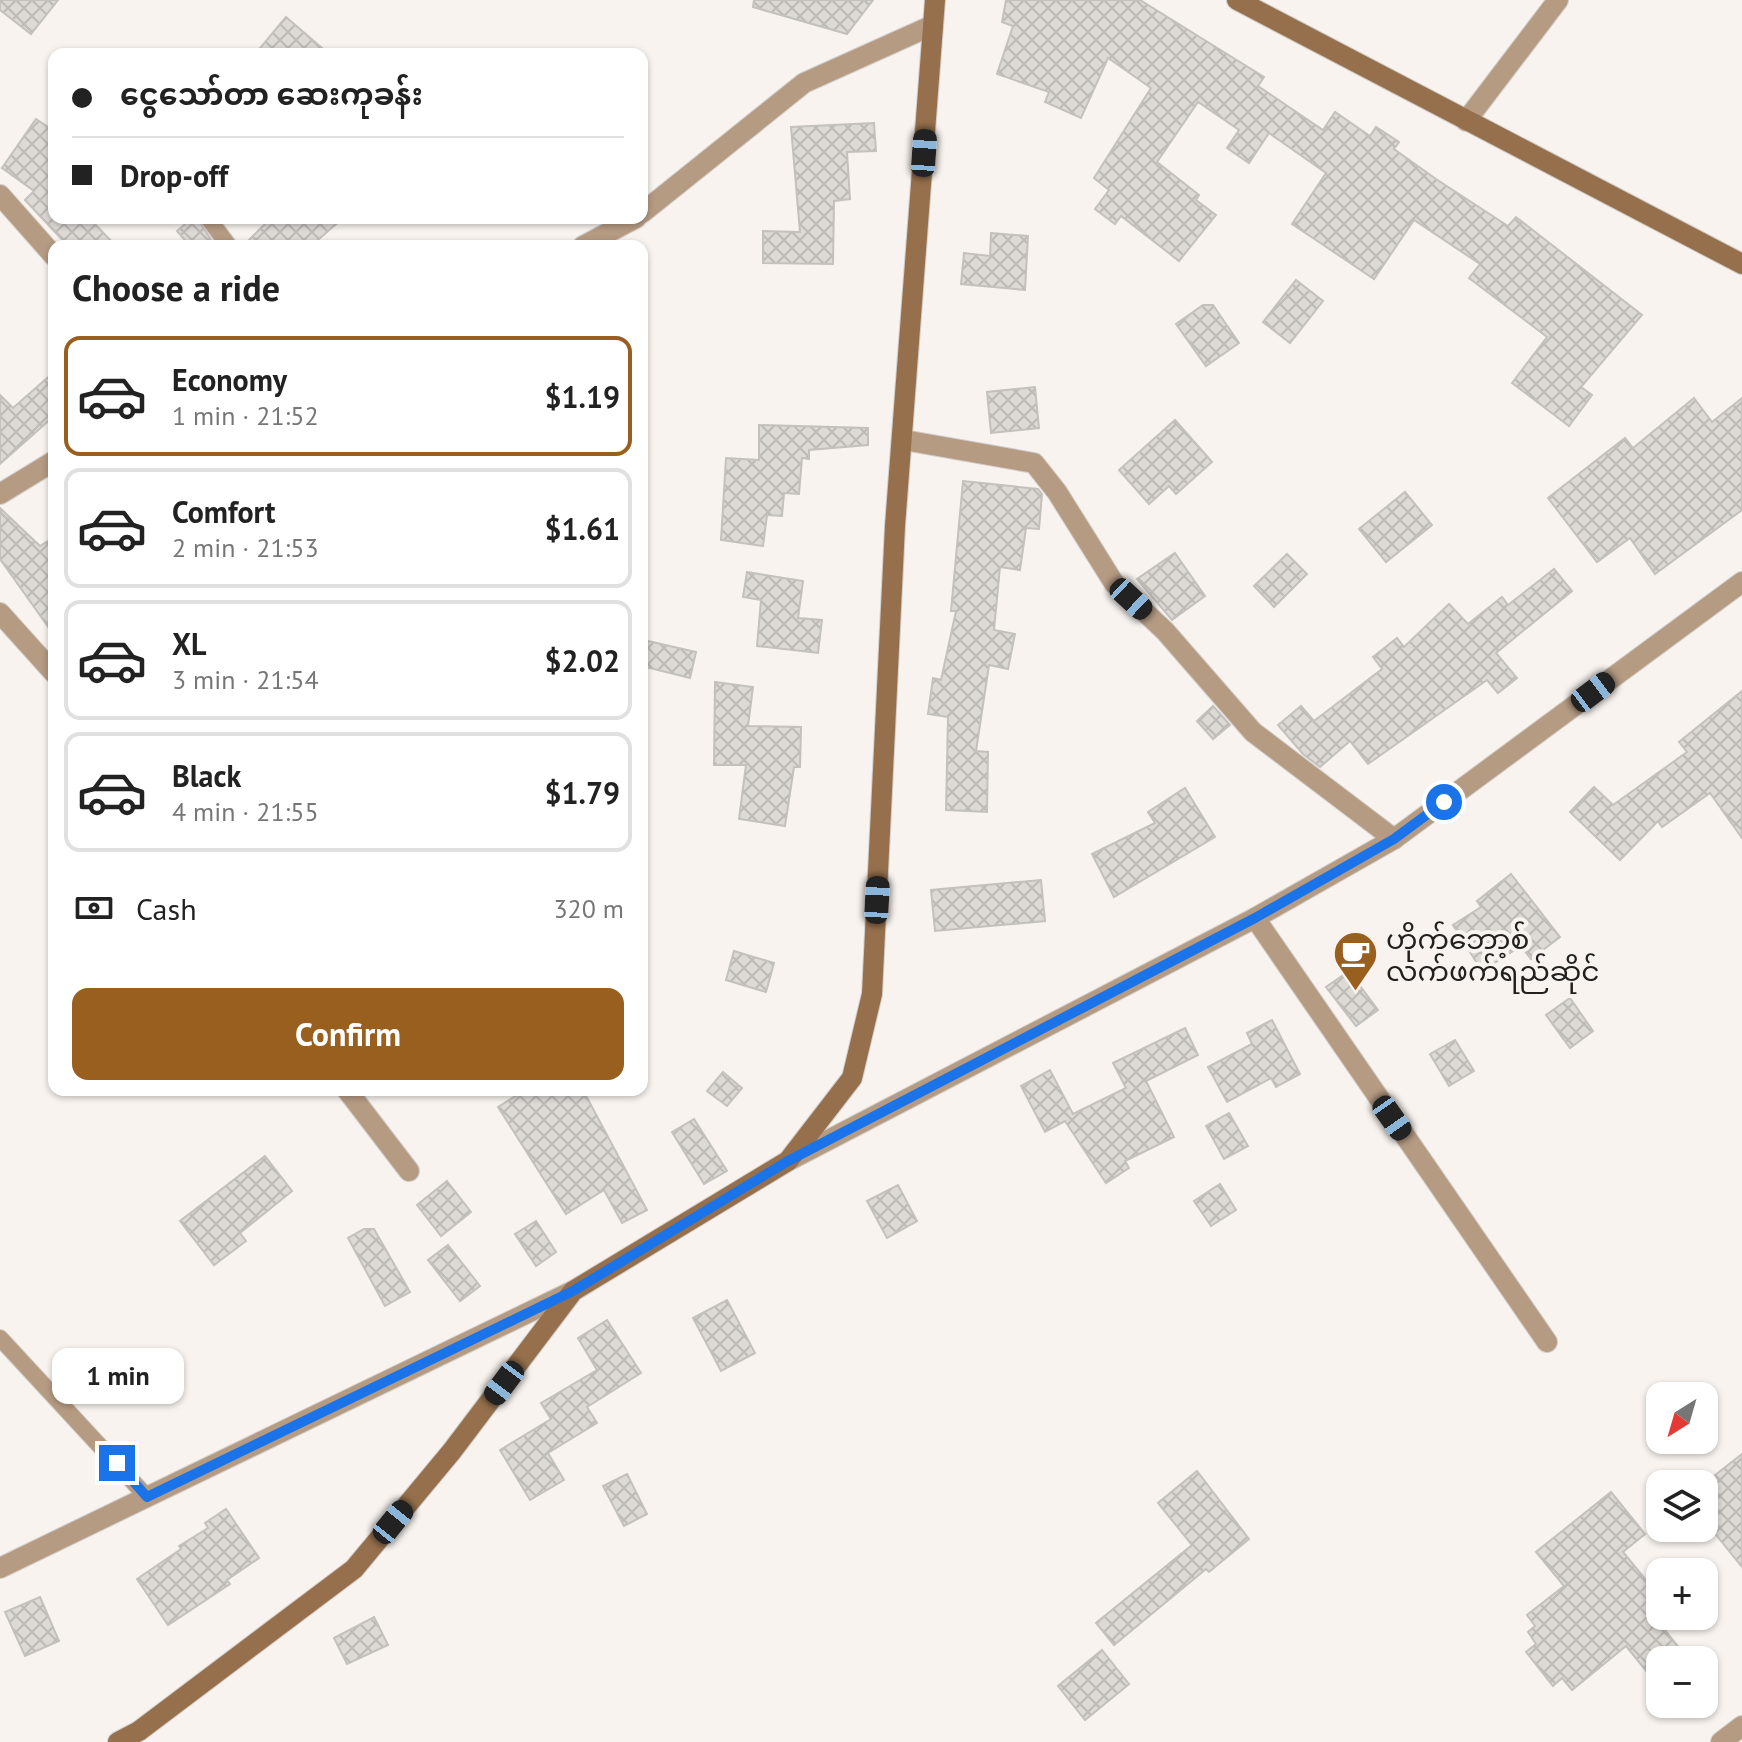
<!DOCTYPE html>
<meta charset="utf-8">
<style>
:root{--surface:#fff;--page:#f2f2f2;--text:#222;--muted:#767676;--line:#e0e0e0;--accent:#995f1e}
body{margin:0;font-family:"PT Sans","Noto Sans Myanmar",sans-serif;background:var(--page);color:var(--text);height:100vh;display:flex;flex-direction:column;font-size:30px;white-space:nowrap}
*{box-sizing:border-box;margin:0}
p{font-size:26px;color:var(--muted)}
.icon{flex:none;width:44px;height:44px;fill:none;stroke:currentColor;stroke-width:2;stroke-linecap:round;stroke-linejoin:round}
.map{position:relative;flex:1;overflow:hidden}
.panel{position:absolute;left:48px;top:240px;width:600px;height:856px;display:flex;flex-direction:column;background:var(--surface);border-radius:16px;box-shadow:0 2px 6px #0004}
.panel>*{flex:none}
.hud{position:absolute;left:48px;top:48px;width:600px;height:176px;border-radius:16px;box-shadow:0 2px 6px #0004;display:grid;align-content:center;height:176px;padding:0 24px;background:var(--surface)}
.needle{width:52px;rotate:217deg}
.controls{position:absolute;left:1646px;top:1382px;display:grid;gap:16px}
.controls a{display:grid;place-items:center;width:72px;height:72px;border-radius:16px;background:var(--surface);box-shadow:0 2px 6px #0004;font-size:40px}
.end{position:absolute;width:36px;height:36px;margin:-18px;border:10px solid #1a73e8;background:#fff;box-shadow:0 0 0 4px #fff}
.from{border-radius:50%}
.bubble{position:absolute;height:56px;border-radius:16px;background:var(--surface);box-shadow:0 2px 6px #0004;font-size:26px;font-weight:800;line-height:56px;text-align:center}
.car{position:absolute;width:24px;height:48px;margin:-24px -12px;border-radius:10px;box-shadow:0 0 6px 2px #0007;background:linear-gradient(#222 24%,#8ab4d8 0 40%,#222 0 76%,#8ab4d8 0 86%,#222 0)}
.hud b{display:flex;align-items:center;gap:28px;height:76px;font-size:30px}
.hud b+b{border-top:2px solid var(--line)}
.hud i{width:20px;height:20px;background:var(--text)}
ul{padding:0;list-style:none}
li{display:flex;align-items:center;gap:24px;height:120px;margin:0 16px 12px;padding:0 8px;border:4px solid var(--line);border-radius:16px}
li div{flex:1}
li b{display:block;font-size:30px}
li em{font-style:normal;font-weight:800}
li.current{border-color:var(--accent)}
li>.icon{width:72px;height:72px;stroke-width:1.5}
h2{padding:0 24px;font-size:36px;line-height:96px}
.pay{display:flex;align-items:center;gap:20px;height:88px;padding:0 24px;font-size:30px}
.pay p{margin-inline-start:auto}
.button{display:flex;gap:16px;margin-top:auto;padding:16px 24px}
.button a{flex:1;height:92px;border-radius:16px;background:var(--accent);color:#fff;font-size:32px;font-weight:800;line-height:92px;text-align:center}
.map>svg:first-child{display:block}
</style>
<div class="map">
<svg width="1742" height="1742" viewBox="0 0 1742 1742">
<defs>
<pattern id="building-cross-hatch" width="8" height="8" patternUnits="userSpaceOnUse" patternTransform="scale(2)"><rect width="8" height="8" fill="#ddd9d5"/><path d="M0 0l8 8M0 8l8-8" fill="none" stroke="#bdbab6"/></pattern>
</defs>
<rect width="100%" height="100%" fill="#f8f3ef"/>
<g fill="url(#building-cross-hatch)" stroke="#c4c0bd" stroke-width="2">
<polygon points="0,0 58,0 31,34 0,10"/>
<polygon points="754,0 873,0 847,34 753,7"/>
<polygon points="1006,0 1140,0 1264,77 1258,86 1323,130 1335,112 1370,136 1376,127 1399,142 1394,149 1436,179 1508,226 1516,217 1642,315 1581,387 1592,395 1569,426 1512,383 1547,337 1469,278 1480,264 1414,220 1374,279 1292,224 1326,173 1269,133 1249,163 1227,148 1239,130 1198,102 1157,162 1199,195 1196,200 1216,215 1179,261 1121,216 1115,224 1095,209 1109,190 1094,178 1151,88 1108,58 1081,118 1045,102 1049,92 997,74 1013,26 1002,22"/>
<polygon points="286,17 329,54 255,54"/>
<polygon points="36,119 54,131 54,218 89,218 116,246 68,246 25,200 34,191 2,168"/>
<polygon points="874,123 876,151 847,152 850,199 834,201 833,264 763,263 763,231 800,232 791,127"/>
<polygon points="192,218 197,218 215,246 190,246 177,231"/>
<polygon points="271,218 343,218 311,246 243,246"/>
<polygon points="991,233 1028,236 1025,290 961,284 964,253 990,256"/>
<polygon points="1296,280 1323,301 1290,343 1263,322"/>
<polygon points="1203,305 1213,305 1239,343 1206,366 1176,324"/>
<polygon points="54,372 54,416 0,464 0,395 13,408"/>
<polygon points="1035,387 1039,428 991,433 987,392"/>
<polygon points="1694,398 1712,422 1742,398 1742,510 1655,574 1630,538 1597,562 1548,498 1625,438 1633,448"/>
<polygon points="1175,420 1212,462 1176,494 1169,486 1149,504 1119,470"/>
<polygon points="759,425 868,428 868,445 809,450 809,459 802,458 799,494 784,493 782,516 767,515 763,546 721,540 726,458 759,460"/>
<polygon points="963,481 1038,489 1042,494 1039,529 1026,528 1020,570 1000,567 994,630 1015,634 1008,669 989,665 976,751 988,752 987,812 946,810 948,717 928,714 933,678 941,680 956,611 951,611"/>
<polygon points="1405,492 1432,525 1386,562 1359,529"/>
<polygon points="0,508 40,546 54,537 54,635 0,559"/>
<polygon points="1175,553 1205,596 1172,620 1137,579"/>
<polygon points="1287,554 1307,574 1274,607 1254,586"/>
<polygon points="1554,569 1572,591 1496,653 1517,678 1498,693 1487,680 1368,764 1350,741 1320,767 1303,754 1278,725 1301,706 1314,721 1382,669 1373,657 1397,638 1404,647 1449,604 1468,624 1502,597 1508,605"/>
<polygon points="747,572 803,581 798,618 822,620 818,653 757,646 761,600 743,597"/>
<polygon points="648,641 696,652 690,678 642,666"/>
<polygon points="715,682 753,687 748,726 801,727 800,767 794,767 785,826 739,819 746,765 714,765"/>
<polygon points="1742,691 1742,838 1710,793 1662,827 1658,821 1620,860 1570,812 1594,787 1613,805 1687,752 1679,742"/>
<polygon points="1213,706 1230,725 1213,739 1197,721"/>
<polygon points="1185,788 1215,837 1114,897 1092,854 1155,823 1148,812"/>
<polygon points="1511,874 1560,937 1531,959 1521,946 1482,971 1453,925 1481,907 1477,901"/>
<polygon points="1041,880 1045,921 935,931 931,890"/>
<polygon points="734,951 774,963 766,992 726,980"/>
<polygon points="1349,971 1378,1010 1356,1026 1326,987"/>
<polygon points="1570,998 1593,1031 1570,1048 1546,1015"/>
<polygon points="1272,1020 1300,1074 1276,1087 1271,1078 1227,1102 1208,1067 1252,1044 1247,1033"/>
<polygon points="1185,1028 1198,1055 1146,1081 1174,1137 1125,1161 1129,1168 1106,1183 1065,1121 1045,1132 1021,1086 1050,1070 1073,1114 1126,1088 1113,1063"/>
<polygon points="1455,1040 1474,1071 1449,1086 1430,1054"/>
<polygon points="723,1072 742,1088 727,1106 707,1091"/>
<polygon points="525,1090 583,1090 647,1210 622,1223 604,1190 566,1214 498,1107"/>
<polygon points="1229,1113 1248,1146 1224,1159 1206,1126"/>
<polygon points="694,1119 727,1171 704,1184 672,1132"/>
<polygon points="265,1156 292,1191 240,1233 246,1241 214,1265 180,1221"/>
<polygon points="447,1181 471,1212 441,1236 417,1205"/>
<polygon points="1220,1184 1236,1210 1211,1226 1194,1201"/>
<polygon points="898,1185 917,1221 887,1238 867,1201"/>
<polygon points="536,1221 556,1252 536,1266 515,1234"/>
<polygon points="364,1229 374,1229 410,1292 385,1306 348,1238"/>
<polygon points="448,1245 480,1286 460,1301 428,1260"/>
<polygon points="727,1300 755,1353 721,1371 693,1318"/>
<polygon points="607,1320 641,1373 587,1407 597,1423 548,1453 564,1480 530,1500 500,1450 551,1419 541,1403 597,1370 578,1338"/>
<polygon points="1742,1454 1742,1567 1704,1520 1715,1512 1705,1500 1714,1494 1705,1483"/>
<polygon points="1197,1471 1249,1539 1209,1572 1206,1569 1114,1645 1096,1623 1192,1545 1158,1503"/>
<polygon points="627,1474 647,1514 624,1526 603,1486"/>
<polygon points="1611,1492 1645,1534 1623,1552 1660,1597 1660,1624 1689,1660 1660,1660 1660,1688 1626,1646 1572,1690 1562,1678 1553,1686 1526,1652 1536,1644 1528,1632 1535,1626 1527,1615 1564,1586 1536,1552"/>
<polygon points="226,1509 259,1558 227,1580 230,1584 168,1625 137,1579 181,1549 179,1546 208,1528 205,1523"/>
<polygon points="40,1597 59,1641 25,1656 5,1612"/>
<polygon points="374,1617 388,1645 347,1664 334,1638"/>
<polygon points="1102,1650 1129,1684 1085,1720 1058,1686"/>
</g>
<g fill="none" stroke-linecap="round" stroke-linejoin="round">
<defs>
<g id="lane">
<polyline points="208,218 229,246"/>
<polyline points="0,1338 147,1497"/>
</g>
<g id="street">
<polyline points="1466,121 1558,0"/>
<polyline points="0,195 54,256"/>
<polyline points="642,213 804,83 933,25"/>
<polyline points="583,246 636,218"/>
<polyline points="904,440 1034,463 1057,492 1114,583 1165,631 1253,732 1394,839"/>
<polyline points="0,494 54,461"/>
<polyline points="0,613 54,673"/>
<polyline points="1255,918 1547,1342"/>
<polyline points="347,1090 409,1171"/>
<polyline points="788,1161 1255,918 1394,839 1742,582"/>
<polyline points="0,1568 573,1291"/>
<polyline points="1721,1742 1742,1726"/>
</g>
<g id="secondary">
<polyline points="1237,0 1742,264"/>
<polyline points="118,1742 139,1731 354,1569 452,1451 573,1291 788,1161 852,1078 872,994 895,526 935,0"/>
</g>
</defs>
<use href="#lane" stroke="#d1cdc9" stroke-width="18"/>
<use href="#street" stroke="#d1cdc9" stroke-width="22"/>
<use href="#secondary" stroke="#d1cdc9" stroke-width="22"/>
<use href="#lane" stroke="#b69b83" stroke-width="16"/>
<use href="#street" stroke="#b69b83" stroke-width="20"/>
<use href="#secondary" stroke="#96704c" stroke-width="20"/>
</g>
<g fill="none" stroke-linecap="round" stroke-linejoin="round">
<polyline stroke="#1a73e8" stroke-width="10" points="117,1463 147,1497 573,1291 788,1161 1255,918 1394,839 1444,802"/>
</g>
<defs>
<symbol id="cafe-pin" viewBox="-11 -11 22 30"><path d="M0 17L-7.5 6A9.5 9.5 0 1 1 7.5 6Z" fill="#995f1e" stroke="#f8f3ef"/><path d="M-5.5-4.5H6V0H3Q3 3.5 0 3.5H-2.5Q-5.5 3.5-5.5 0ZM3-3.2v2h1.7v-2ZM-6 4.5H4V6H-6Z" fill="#fff"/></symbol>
</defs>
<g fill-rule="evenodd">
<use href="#cafe-pin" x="1330" y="928" width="51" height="69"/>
</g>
<g text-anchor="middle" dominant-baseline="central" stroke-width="8" stroke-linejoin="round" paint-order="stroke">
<g font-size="28" fill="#21201e" stroke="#f8f3ef" text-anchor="start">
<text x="1386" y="938">ဟိုက်ဘော့စ်<tspan x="1386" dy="32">လက်ဖက်ရည်ဆိုင်</tspan></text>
</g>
</g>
</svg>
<div class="controls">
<a><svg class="needle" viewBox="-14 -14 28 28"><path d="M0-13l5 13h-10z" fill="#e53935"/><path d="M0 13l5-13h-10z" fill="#767676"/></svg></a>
<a><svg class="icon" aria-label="layers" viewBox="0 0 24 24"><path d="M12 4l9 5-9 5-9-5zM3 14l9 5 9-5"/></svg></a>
<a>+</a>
<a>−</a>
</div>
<i class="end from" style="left:1444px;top:802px"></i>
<i class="end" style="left:117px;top:1463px"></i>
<div class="bubble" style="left:52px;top:1348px;width:132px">1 min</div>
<i class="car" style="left:924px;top:153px;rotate:4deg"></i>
<i class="car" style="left:1131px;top:599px;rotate:133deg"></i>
<i class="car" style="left:1593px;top:692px;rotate:53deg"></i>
<i class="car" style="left:877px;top:900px;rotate:3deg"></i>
<i class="car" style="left:1392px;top:1118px;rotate:145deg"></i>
<i class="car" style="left:504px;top:1383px;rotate:217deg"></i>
<i class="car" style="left:393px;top:1522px;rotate:39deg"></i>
<div class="hud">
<b><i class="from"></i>ငွေသော်တာ ဆေးကုခန်း</b>
<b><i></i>Drop-off</b>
</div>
<section class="panel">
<h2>Choose a ride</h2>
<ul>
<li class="current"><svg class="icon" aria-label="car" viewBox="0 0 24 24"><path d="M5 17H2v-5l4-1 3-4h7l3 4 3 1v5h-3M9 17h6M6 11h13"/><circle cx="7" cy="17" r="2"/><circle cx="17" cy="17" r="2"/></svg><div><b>Economy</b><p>1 min · 21:52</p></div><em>$1.19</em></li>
<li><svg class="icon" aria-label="car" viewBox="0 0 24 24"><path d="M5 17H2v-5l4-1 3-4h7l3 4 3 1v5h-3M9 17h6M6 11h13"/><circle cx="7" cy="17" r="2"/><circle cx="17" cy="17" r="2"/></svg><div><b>Comfort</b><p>2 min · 21:53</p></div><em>$1.61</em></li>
<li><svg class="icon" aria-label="car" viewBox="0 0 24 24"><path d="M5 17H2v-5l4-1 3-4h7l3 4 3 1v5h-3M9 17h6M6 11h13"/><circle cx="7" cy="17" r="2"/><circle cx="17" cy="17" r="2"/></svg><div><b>XL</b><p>3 min · 21:54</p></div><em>$2.02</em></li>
<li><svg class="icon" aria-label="car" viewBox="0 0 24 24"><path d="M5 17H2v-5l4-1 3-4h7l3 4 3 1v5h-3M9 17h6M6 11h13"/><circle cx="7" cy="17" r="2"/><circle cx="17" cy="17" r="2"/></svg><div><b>Black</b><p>4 min · 21:55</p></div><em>$1.79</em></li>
</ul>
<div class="pay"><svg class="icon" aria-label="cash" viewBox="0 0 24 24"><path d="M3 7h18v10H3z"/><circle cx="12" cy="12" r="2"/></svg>Cash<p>320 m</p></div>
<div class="button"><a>Confirm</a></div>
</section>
</div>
